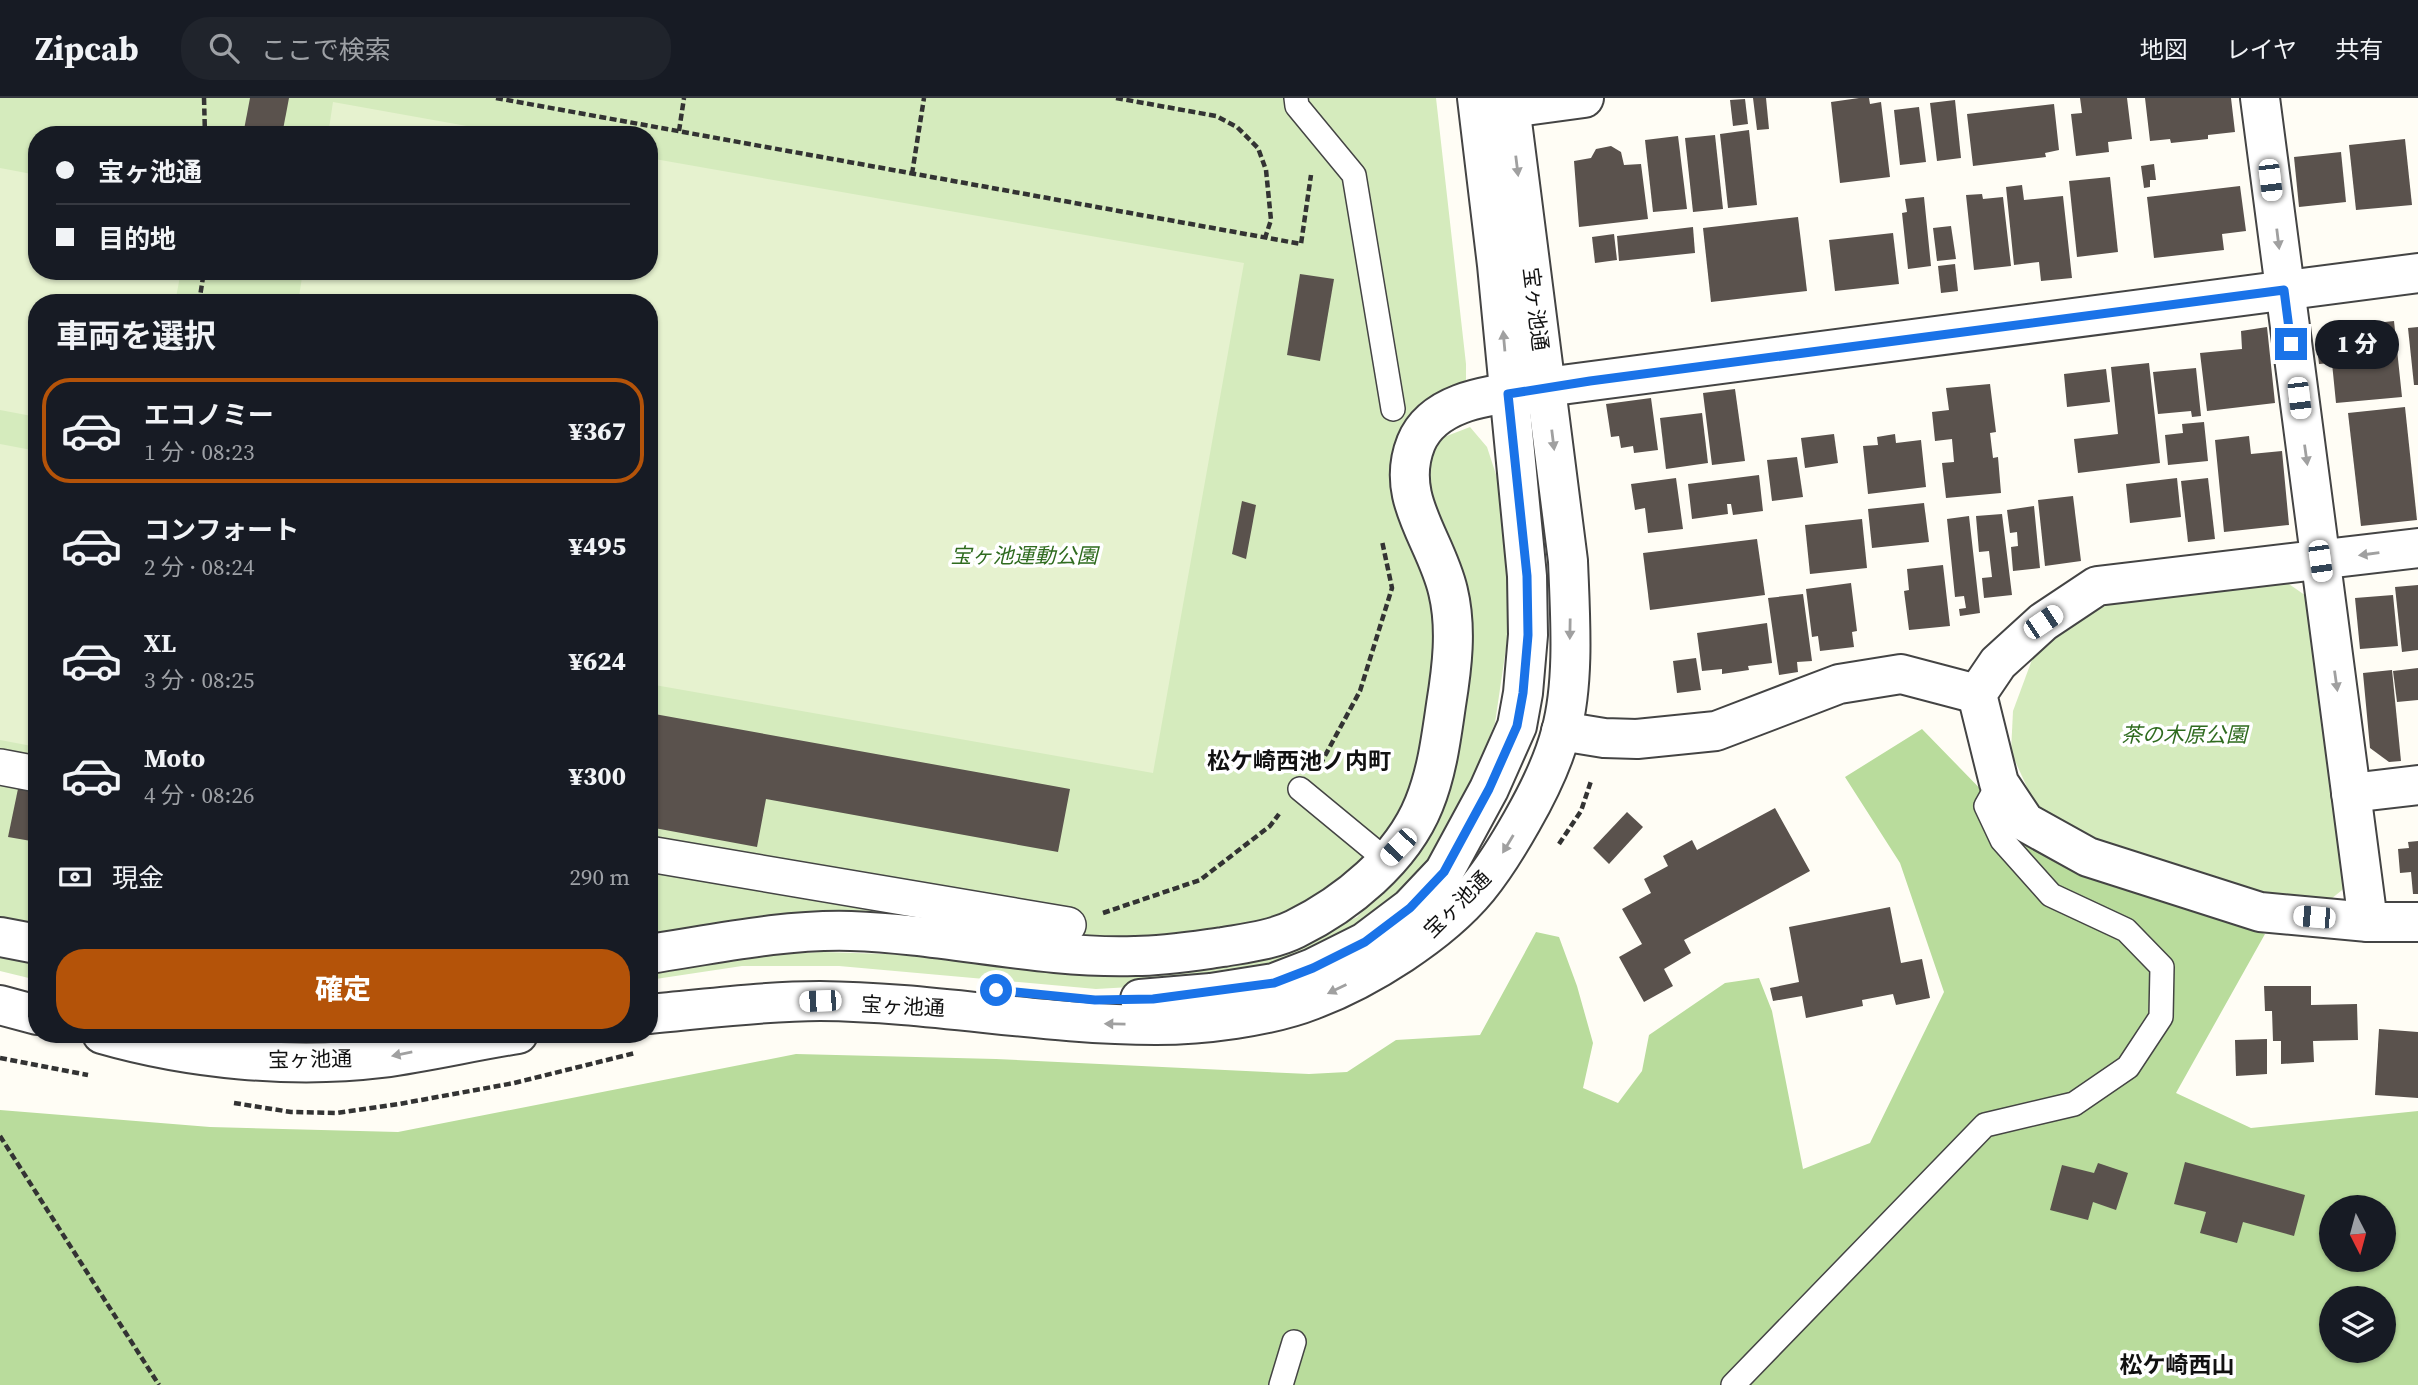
<!DOCTYPE html>
<html lang="ja">
<meta charset="utf-8">
<style>
:root{--surface:#171b24;--page:#20242c;--text:#f1f3f6;--muted:#9ea1a6;--line:#363941;--accent:#b45309}
body{margin:0;font-family:"Source Serif 4","Noto Sans JP",serif;background:var(--page);color:var(--text);height:100vh;display:flex;flex-direction:column;font-size:26px;white-space:nowrap}
*{box-sizing:border-box;margin:0}
p{font-size:23px;color:var(--muted)}
.icon{flex:none;width:38px;height:38px;fill:none;stroke:currentColor;stroke-width:2;stroke-linecap:round;stroke-linejoin:round}
.map{position:relative;flex:1;overflow:hidden}
.details{position:absolute;left:28px;top:196px;width:630px;height:749px;display:flex;flex-direction:column;background:var(--surface);border-radius:28px;box-shadow:0 2px 5px #0004}
.details>*{flex:none}
.hud{position:absolute;left:28px;top:28px;width:630px;height:154px;border-radius:28px;box-shadow:0 2px 5px #0004;display:grid;align-content:center;height:154px;padding:0 28px;background:var(--surface)}
.needle{width:46px;rotate:174deg}
.tools{position:absolute;left:2319px;top:1097px;display:grid;gap:14px}
.tools a{display:grid;place-items:center;width:77px;height:77px;border-radius:50%;background:var(--surface);box-shadow:0 2px 5px #0004;font-size:35px}
.end{position:absolute;width:32px;height:32px;margin:-16px;border:9px solid #1a73e8;background:#fff;box-shadow:0 0 0 4px #fff}
.from{border-radius:50%}
.bubble{position:absolute;height:49px;border-radius:24px;background:var(--surface);box-shadow:0 2px 5px #0004;font-size:23px;font-weight:800;line-height:49px;text-align:center}
.car{position:absolute;width:21px;height:42px;margin:-21px -10px;border-radius:9px;box-shadow:0 0 5px 2px #0007;background:linear-gradient(#fff 24%,#345 0 40%,#fff 0 76%,#345 0 86%,#fff 0)}
.hud b{display:flex;align-items:center;gap:24px;height:66px;font-size:26px}
.hud b+b{border-top:2px solid var(--line)}
.hud i{width:18px;height:18px;background:var(--text)}
ul{padding:0;list-style:none}
li{display:flex;align-items:center;gap:21px;height:105px;margin:0 14px 10px;padding:0 14px;border:4px solid transparent;border-radius:28px}
li div{flex:1}
li b{display:block;font-size:26px}
li em{font-style:normal;font-weight:800}
li.current{border-color:var(--accent)}
li>.icon{width:63px;height:63px;stroke-width:1.5}
h2{padding:0 28px;font-size:32px;line-height:84px}
.pay{display:flex;align-items:center;gap:18px;height:77px;padding:0 28px;font-size:26px}
.pay p{margin-inline-start:auto}
.primary-button{display:flex;gap:14px;margin-top:auto;padding:14px 28px}
.primary-button a{flex:1;height:80px;border-radius:28px;background:var(--accent);color:#fff;font-size:28px;font-weight:800;line-height:80px;text-align:center}
header{display:flex;align-items:center;gap:42px;box-sizing:border-box;height:98px;padding:0 35px;background:var(--surface);border-bottom:2px solid var(--line)}
header strong{font-size:33px}
nav{display:flex;gap:38px;margin-inline-start:auto;font-size:24px}
.search{width:490px;height:63px;background:var(--page);display:flex;align-items:center;gap:18px;box-sizing:border-box;padding:0 24px;border-radius:28px;color:var(--muted);font-size:26px}
.map>svg:first-child{display:block}
</style>
<header>
<strong>Zipcab</strong>
<div class="search"><svg class="icon" aria-label="search" viewBox="0 0 24 24"><circle cx="10" cy="10" r="6"/><path d="M15 15l6 6"/></svg>ここで検索</div>
<nav><a>地図</a><a>レイヤ</a><a>共有</a></nav>
</header>
<div class="map">
<svg width="2418" height="1287" viewBox="0 0 2418 1287">
<rect width="100%" height="100%" fill="#fffdf5"/>
<g fill="#d5ebbd" fill-rule="evenodd">
<path d="M0,0H1436L1466,266V282L1406,326L1390,371L1395,407L1415,441L1440,514L1442,608L1403,728L1303,820L1177,847L649,838V205H37V834L0,827ZM37,37H649V173H37Z"/>
<polygon points="1470,329 1487,349 1504,401 1510,523 1495,625 1458,717 1425,774 1345,842 1278,871 1200,885 1096,891 839,868 742,868 649,882 649,872 724,858 823,854 917,857 1275,858 1357,819 1413,759 1450,687 1437,428 1426,374 1439,341"/>
<polygon points="2276,477 2312,502 2352,784 2331,801 2218,789 2069,754 2036,709 2011,654 2013,613 2033,559 2064,531 2114,503"/>
<polygon points="0,856 37,864 37,882 0,873"/>
</g>
<path fill="#b9dc9c" fill-rule="evenodd" d="M1922,631L2032,744L2118,782L2265,836L2176,995L2251,1030L2418,1013V1287H0V1012L210,1029L398,1034L796,956L996,961L1309,976L1347,974L1396,942L1480,937L1536,834L1559,839L1577,888L1593,945L1583,990L1618,1005L1642,973L1649,937L1725,885L1759,880L1772,913L1803,1071L1870,1045L1944,894L1900,765L1845,679ZM2331,1110H2384V1162H2331ZM2331,1200H2384V1253H2331Z"/>
<g fill="#e6f2cf">
<polygon points="333,4 517,37 328,37"/>
<polygon points="649,60 1244,165 1153,675 649,586 649,205 298,205 303,173 649,173"/>
<polygon points="0,70 37,77 37,173 181,173 175,205 37,205 37,319 0,312"/>
<polygon points="0,346 37,353 37,649 0,642"/>
</g>
<g fill="#5a524d">
<polygon points="250,0 289,0 282,37 243,37"/>
<polygon points="1753,0 1766,0 1769,31 1757,32"/>
<polygon points="1859,0 1869,0 1870,6 1881,4 1890,79 1840,85 1831,4"/>
<polygon points="2080,0 2127,0 2132,41 2108,44 2109,54 2076,58 2071,16 2082,15"/>
<polygon points="2145,0 2231,0 2235,34 2208,37 2208,41 2171,45 2170,41 2150,43"/>
<polygon points="1745,1 1748,26 1733,28 1730,2"/>
<polygon points="1955,2 1961,60 1937,63 1930,5"/>
<polygon points="2054,6 2059,52 2045,55 2046,59 1973,68 1967,16"/>
<polygon points="1919,9 1926,64 1900,67 1894,12"/>
<polygon points="1749,32 1757,107 1728,110 1720,36"/>
<polygon points="1715,37 1723,111 1693,114 1685,40"/>
<polygon points="1678,38 1687,111 1653,114 1645,42"/>
<polygon points="2405,41 2412,107 2356,112 2349,47"/>
<polygon points="1611,48 1621,54 1624,67 1641,66 1648,121 1579,129 1574,63 1591,60 1596,51"/>
<polygon points="2341,54 2346,104 2299,109 2294,59"/>
<polygon points="2154,66 2156,82 2150,82 2150,89 2144,90 2141,68"/>
<polygon points="2110,79 2118,154 2077,159 2069,83"/>
<polygon points="2022,87 2024,102 2063,98 2072,180 2041,183 2039,164 2014,167 2006,89"/>
<polygon points="2240,88 2246,133 2222,136 2224,152 2154,160 2147,99"/>
<polygon points="1982,96 1983,101 2003,99 2011,168 1974,172 1966,97"/>
<polygon points="1924,99 1931,168 1908,171 1902,115 1907,114 1905,101"/>
<polygon points="1798,119 1807,193 1711,204 1703,130"/>
<polygon points="1951,128 1956,161 1937,163 1933,130"/>
<polygon points="1693,129 1695,155 1619,163 1617,138"/>
<polygon points="1893,135 1899,186 1835,193 1829,142"/>
<polygon points="1614,136 1617,162 1595,165 1592,139"/>
<polygon points="1955,166 1958,193 1941,195 1938,168"/>
<polygon points="1300,176 1334,181 1320,263 1287,257"/>
<polygon points="2394,223 2402,299 2336,305 2332,265 2319,266 2316,239 2348,236 2347,228"/>
<polygon points="2267,229 2275,305 2207,313 2200,255 2242,251 2241,233"/>
<polygon points="2418,229 2418,287 2414,287 2408,230"/>
<polygon points="2149,265 2160,365 2078,375 2074,341 2118,336 2111,269"/>
<polygon points="2196,270 2201,318 2192,319 2191,313 2158,316 2153,274"/>
<polygon points="2106,271 2110,304 2067,309 2064,276"/>
<polygon points="1990,286 1996,334 1990,335 1993,360 1998,359 2001,395 1946,400 1942,365 1954,364 1952,341 1935,343 1932,314 1949,312 1946,290"/>
<polygon points="1735,291 1745,363 1712,367 1703,295"/>
<polygon points="1651,300 1658,352 1634,355 1633,348 1621,350 1619,338 1611,339 1606,306"/>
<polygon points="2405,309 2417,422 2361,428 2348,315"/>
<polygon points="1702,315 1708,365 1666,371 1660,320"/>
<polygon points="2204,324 2208,363 2168,367 2165,337 2183,335 2182,326"/>
<polygon points="1834,336 1838,365 1805,370 1801,340"/>
<polygon points="1895,336 1896,345 1921,342 1926,389 1868,396 1863,348 1878,347 1877,339"/>
<polygon points="2249,338 2251,356 2282,353 2289,427 2224,434 2215,342"/>
<polygon points="1797,359 1803,399 1772,403 1767,362"/>
<polygon points="1759,377 1763,413 1733,417 1731,406 1727,406 1728,416 1692,421 1688,386"/>
<polygon points="1676,380 1683,431 1648,435 1645,410 1635,412 1631,386"/>
<polygon points="2177,380 2181,419 2130,425 2126,386"/>
<polygon points="2208,380 2215,441 2188,444 2181,383"/>
<polygon points="2073,398 2081,463 2045,468 2038,402"/>
<polygon points="1242,403 1256,407 1246,461 1232,456"/>
<polygon points="1924,405 1929,444 1872,450 1868,411"/>
<polygon points="2034,408 2040,470 2013,473 2011,449 2018,448 2017,434 2010,435 2007,412"/>
<polygon points="2002,416 2012,497 1984,500 1982,480 1992,479 1989,453 1979,454 1976,418"/>
<polygon points="1969,418 1980,515 1960,518 1959,511 1966,510 1964,498 1955,499 1947,421"/>
<polygon points="1862,421 1867,470 1810,476 1805,427"/>
<polygon points="1757,441 1765,497 1650,512 1643,455"/>
<polygon points="1943,467 1950,528 1909,532 1904,493 1909,492 1907,471"/>
<polygon points="1851,485 1857,533 1852,534 1854,549 1820,553 1818,538 1812,539 1806,491"/>
<polygon points="2418,487 2418,552 2402,554 2395,489"/>
<polygon points="1803,496 1812,563 1797,564 1798,574 1779,577 1768,500"/>
<polygon points="2393,497 2398,548 2360,551 2355,500"/>
<polygon points="1767,525 1772,565 1748,568 1749,572 1722,576 1722,571 1702,573 1697,535"/>
<polygon points="1696,560 1701,592 1677,595 1673,563"/>
<polygon points="2418,570 2418,602 2397,604 2393,573"/>
<polygon points="2392,572 2401,663 2389,664 2370,650 2363,575"/>
<polygon points="649,615 1070,691 1058,754 766,701 757,749 649,729"/>
<polygon points="19,686 37,690 37,744 8,739"/>
<polygon points="1775,710 1810,773 1684,842 1691,855 1664,871 1673,888 1644,904 1619,859 1642,846 1622,811 1651,795 1644,781 1668,768 1663,758 1692,742 1697,752"/>
<polygon points="1627,714 1643,729 1609,766 1593,750"/>
<polygon points="2418,743 2418,796 2413,796 2411,774 2400,775 2398,751 2409,750 2408,744"/>
<polygon points="1890,809 1901,865 1922,861 1930,900 1896,907 1893,896 1862,902 1863,908 1806,920 1802,898 1773,903 1770,890 1799,884 1789,829"/>
<polygon points="2264,888 2311,888 2311,907 2357,906 2358,942 2313,943 2314,964 2281,966 2281,943 2273,943 2272,913 2265,913"/>
<polygon points="2379,931 2418,934 2418,1000 2375,997"/>
<polygon points="2267,941 2267,976 2236,978 2235,942"/>
<polygon points="2185,1064 2305,1097 2294,1138 2243,1124 2237,1145 2200,1135 2206,1114 2174,1106"/>
<polygon points="2098,1065 2128,1075 2116,1112 2093,1104 2088,1122 2050,1112 2062,1067 2094,1075"/>
</g>
<g fill="none" stroke-linecap="round" stroke-linejoin="round">
<defs>
<g id="service">
<polyline points="1296,0 1297,8 1354,77 1393,311"/>
<polyline points="1300,691 1386,762"/>
<polyline points="1281,1287 1294,1244"/>
<polyline points="1733,1287 1985,1027 2074,1006 2128,969 2161,919 2162,869 2126,832 2051,797 2002,742 1986,708 1999,685"/>
</g>
<g id="pedestrian">
<polyline points="0,669 37,676"/>
<polyline points="649,756 1068,827"/>
</g>
<g id="minor">
<polyline points="2260,0 2368,824"/>
<polyline points="1510,10 1584,0"/>
<polyline points="2418,450 2097,488 2043,524 1998,565 1977,596 1999,685 2025,724 2088,759 2260,814 2368,824 2418,824"/>
<polyline points="1561,633 1604,640 1637,641 1716,633 1839,586 1901,576 1977,596"/>
<polyline points="2351,695 2418,687"/>
<polyline points="0,839 37,846"/>
<path d="M649,856C715,846 784,831 851,833C946,836 1040,861 1135,858C1164,858 1194,853 1223,849C1246,845 1273,842 1295,831C1346,806 1402,761 1424,706C1437,674 1441,641 1446,607C1452,570 1457,530 1448,493C1436,441 1394,400 1416,345C1435,299 1499,297 1541,290"/>
</g>
<g id="tertiary">
<polyline points="1546,289 2418,175"/>
<polyline points="1140,901 1211,895 1274,885 1313,870 1365,844 1410,810 1444,774 1489,691 1517,628 1523,595 1528,537 1527,478 1497,167 1477,0"/>
<polyline points="0,907 37,917"/>
<path d="M649,916C706,911 763,903 820,903C933,904 1044,927 1156,927C1202,927 1269,919 1312,902C1368,881 1440,836 1478,790C1495,769 1509,746 1522,723C1538,695 1553,665 1561,634C1575,583 1570,516 1568,463L1509,0"/>
<path d="M102,936C189,961 292,971 382,960C427,954 473,943 518,936"/>
</g>
</defs>
<use href="#service" stroke="#444" stroke-width="26"/>
<use href="#pedestrian" stroke="#444" stroke-width="38"/>
<use href="#minor" stroke="#444" stroke-width="42"/>
<use href="#tertiary" stroke="#444" stroke-width="42"/>
<g stroke="#333" stroke-width="4.5" stroke-dasharray="7 3.5" stroke-linecap="butt">
<polyline points="204,0 205,37"/>
<polyline points="496,0 1301,146 1311,77"/>
<polyline points="1116,0 1216,18 1237,29 1258,50 1266,72 1271,122 1265,140"/>
<polyline points="679,33 684,0"/>
<polyline points="912,76 924,0"/>
<polyline points="199,205 204,173"/>
<polyline points="1320,667 1360,593 1392,490 1382,443"/>
<polyline points="1559,746 1581,713 1591,683"/>
<polyline points="1103,815 1200,782 1270,728 1279,716"/>
<polyline points="0,960 88,977"/>
<polyline points="234,1005 291,1014 336,1015 399,1006 514,985 635,955"/>
<polyline points="0,1038 159,1287"/>
</g>
<use href="#service" stroke="#fff" stroke-width="23"/>
<use href="#pedestrian" stroke="#fff" stroke-width="35"/>
<use href="#minor" stroke="#fff" stroke-width="38"/>
<use href="#tertiary" stroke="#fff" stroke-width="38"/>
</g>
<defs><path id="oneway-solid" d="M-6-.8H1V-3.2L6.5 0L1 3.2V.8H-6Z" transform="scale(1.75)"/></defs>
<g fill="#a0a0a0">
<use href="#oneway-solid" transform="translate(1517 68) rotate(83)"/>
<use href="#oneway-solid" transform="translate(2278 141) rotate(83)"/>
<use href="#oneway-solid" transform="translate(1504 243) rotate(-95)"/>
<use href="#oneway-solid" transform="translate(1553 342) rotate(83)"/>
<use href="#oneway-solid" transform="translate(2306 357) rotate(82)"/>
<use href="#oneway-solid" transform="translate(2369 456) rotate(172)"/>
<use href="#oneway-solid" transform="translate(1570 531) rotate(91)"/>
<use href="#oneway-solid" transform="translate(2336 583) rotate(82)"/>
<use href="#oneway-solid" transform="translate(1508 746) rotate(121)"/>
<use href="#oneway-solid" transform="translate(1337 891) rotate(154)"/>
<use href="#oneway-solid" transform="translate(1115 926) rotate(-179)"/>
<use href="#oneway-solid" transform="translate(402 956) rotate(169)"/>
</g>
<g fill="none" stroke-linecap="round" stroke-linejoin="round">
<polyline stroke="#1a73e8" stroke-width="9" points="996,892 1095,902 1153,901 1274,885 1313,870 1365,844 1410,810 1444,774 1489,691 1517,628 1523,595 1528,537 1527,478 1508,296 1590,283 2284,192 2291,246"/>
</g>
<g text-anchor="middle" dominant-baseline="central" stroke-width="7" stroke-linejoin="round" paint-order="stroke">
<g font-size="21" fill="#111" stroke="#fff">
<text transform="translate(1536 211) rotate(83)">宝ヶ池通</text>
<text transform="translate(1457 806) rotate(-45)">宝ヶ池通</text>
<text transform="translate(903 908) rotate(3)">宝ヶ池通</text>
<text transform="translate(310 961) rotate(-1)">宝ヶ池通</text>
</g>
<g font-size="21" font-style="italic" fill="#2f6b1f" stroke="#fff">
<text x="1024" y="457">宝ヶ池運動公園</text>
<text x="2184" y="636">茶の木原公園</text>
</g>
<g font-size="23" font-weight="bold" fill="#111" stroke="#fff">
<text x="1299" y="663">松ケ崎西池ノ内町</text>
<text x="2177" y="1267">松ケ崎西山</text>
</g>
</g>
</svg>
<div class="tools">
<a><svg class="needle" viewBox="-14 -14 28 28"><path d="M0-13l5 13h-10z" fill="#e53935"/><path d="M0 13l5-13h-10z" fill="#9ea1a6"/></svg></a>
<a><svg class="icon" aria-label="layers" viewBox="0 0 24 24"><path d="M12 4l9 5-9 5-9-5zM3 14l9 5 9-5"/></svg></a>
</div>
<i class="end from" style="left:996px;top:892px"></i>
<i class="end" style="left:2291px;top:246px"></i>
<div class="bubble" style="left:2315px;top:222px;width:84px">1 分</div>
<i class="car" style="left:2270px;top:82px;rotate:173deg"></i>
<i class="car" style="left:2299px;top:300px;rotate:173deg"></i>
<i class="car" style="left:2320px;top:463px;rotate:172deg"></i>
<i class="car" style="left:2043px;top:524px;rotate:56deg"></i>
<i class="car" style="left:1398px;top:749px;rotate:223deg"></i>
<i class="car" style="left:2314px;top:819px;rotate:275deg"></i>
<i class="car" style="left:820px;top:903px;rotate:268deg"></i>
<div class="hud">
<b><i class="from"></i>宝ヶ池通</b>
<b><i></i>目的地</b>
</div>
<section class="details">
<h2>車両を選択</h2>
<ul>
<li class="current"><svg class="icon" aria-label="car" viewBox="0 0 24 24"><path d="M5 17H2v-5l4-1 3-4h7l3 4 3 1v5h-3M9 17h6M6 11h13"/><circle cx="7" cy="17" r="2"/><circle cx="17" cy="17" r="2"/></svg><div><b>エコノミー</b><p>1 分 · 08:23</p></div><em>¥367</em></li>
<li><svg class="icon" aria-label="car" viewBox="0 0 24 24"><path d="M5 17H2v-5l4-1 3-4h7l3 4 3 1v5h-3M9 17h6M6 11h13"/><circle cx="7" cy="17" r="2"/><circle cx="17" cy="17" r="2"/></svg><div><b>コンフォート</b><p>2 分 · 08:24</p></div><em>¥495</em></li>
<li><svg class="icon" aria-label="car" viewBox="0 0 24 24"><path d="M5 17H2v-5l4-1 3-4h7l3 4 3 1v5h-3M9 17h6M6 11h13"/><circle cx="7" cy="17" r="2"/><circle cx="17" cy="17" r="2"/></svg><div><b>XL</b><p>3 分 · 08:25</p></div><em>¥624</em></li>
<li><svg class="icon" aria-label="car" viewBox="0 0 24 24"><path d="M5 17H2v-5l4-1 3-4h7l3 4 3 1v5h-3M9 17h6M6 11h13"/><circle cx="7" cy="17" r="2"/><circle cx="17" cy="17" r="2"/></svg><div><b>Moto</b><p>4 分 · 08:26</p></div><em>¥300</em></li>
</ul>
<div class="pay"><svg class="icon" aria-label="cash" viewBox="0 0 24 24"><path d="M3 7h18v10H3z"/><circle cx="12" cy="12" r="2"/></svg>現金<p>290 m</p></div>
<div class="primary-button"><a>確定</a></div>
</section>
</div>
